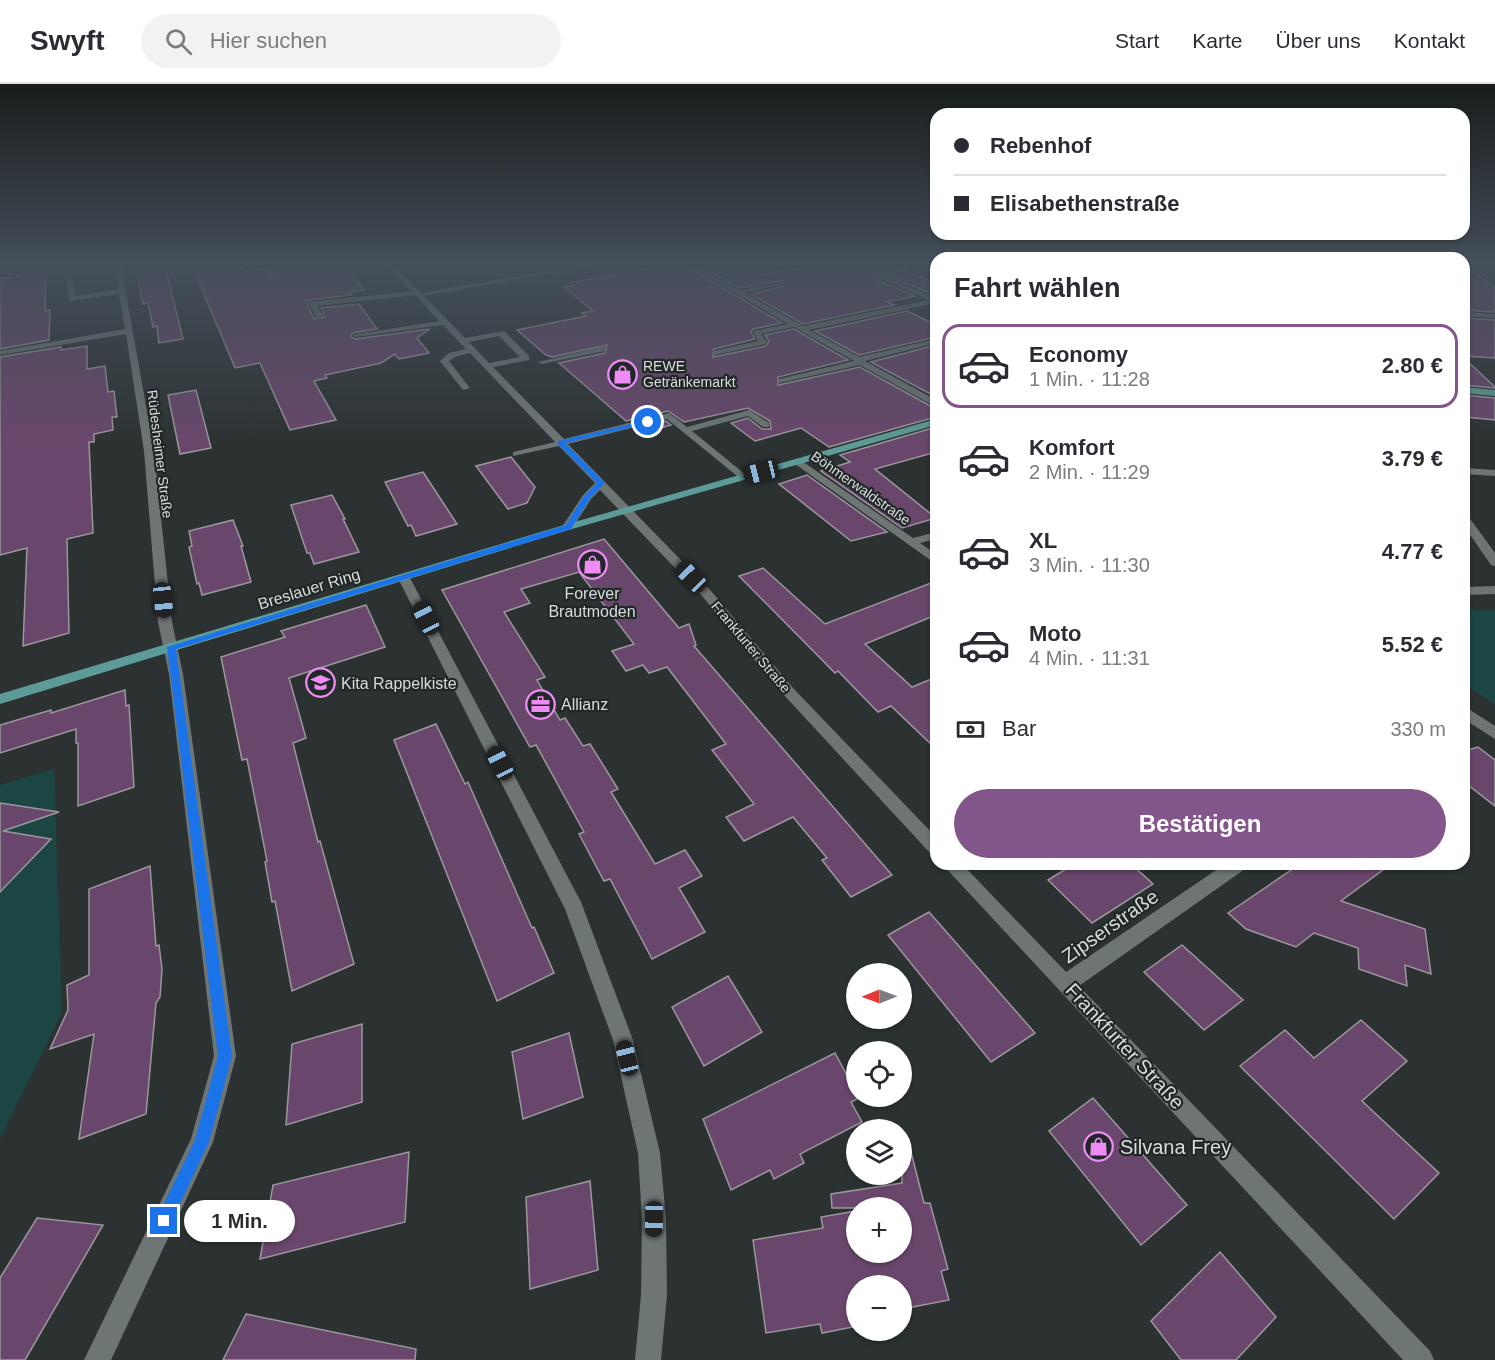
<!DOCTYPE html>
<html lang="de">
<meta charset="utf-8">
<style>
:root{--surface:#fff;--page:#f2f2f3;--text:#2b2b33;--muted:#7c7c81;--line:#e1e1e2;--accent:#83568b}
body{margin:0;font-family:Arial,sans-serif;background:var(--page);color:var(--text);height:100vh;display:flex;flex-direction:column;font-size:22px;white-space:nowrap}
*{box-sizing:border-box;margin:0}
p{font-size:20px;color:var(--muted)}
.icon{flex:none;width:33px;height:33px;fill:none;stroke:currentColor;stroke-width:2;stroke-linecap:round;stroke-linejoin:round}
.map{position:relative;flex:1;overflow:hidden}
.details{position:absolute;left:930px;top:168px;width:540px;height:618px;display:flex;flex-direction:column;background:var(--surface);border-radius:18px;box-shadow:0 2px 4px #0004}
.details>*{flex:none}
.hud{position:absolute;left:930px;top:24px;width:540px;height:132px;border-radius:18px;box-shadow:0 2px 4px #0004;display:grid;align-content:center;height:132px;padding:0 24px;background:var(--surface)}
.needle{width:39px;rotate:269deg}
.fabs{position:absolute;left:846px;top:879px;display:grid;gap:12px}
.fabs a{display:grid;place-items:center;width:66px;height:66px;border-radius:50%;background:var(--surface);box-shadow:0 2px 4px #0004;font-size:30px}
.end{position:absolute;width:27px;height:27px;margin:-14px;border:8px solid #1a73e8;background:#fff;box-shadow:0 0 0 3px #fff}
.from{border-radius:50%}
.bubble{position:absolute;height:42px;border-radius:21px;background:var(--surface);box-shadow:0 2px 4px #0004;font-size:20px;font-weight:600;line-height:42px;text-align:center}
.car{position:absolute;width:18px;height:36px;margin:-18px -9px;border-radius:8px;box-shadow:0 0 4px 2px #0007;background:linear-gradient(#222 24%,#8ab4d8 0 40%,#222 0 76%,#8ab4d8 0 86%,#222 0)}
.hud b{display:flex;align-items:center;gap:21px;height:57px;font-size:22px}
.hud b+b{border-top:2px solid var(--line)}
.hud i{width:15px;height:15px;background:var(--text)}
ul{padding:0;list-style:none}
li{display:flex;align-items:center;gap:18px;height:84px;margin:0 12px 9px;padding:0 12px;border:3px solid transparent;border-radius:18px}
li div{flex:1}
li b{display:block;font-size:22px}
li em{font-style:normal;font-weight:600}
li.current{border-color:var(--accent)}
li>.icon{width:54px;height:54px;stroke-width:1.5}
h2{padding:0 24px;font-size:27px;line-height:72px}
.pay{display:flex;align-items:center;gap:15px;height:66px;padding:0 24px;font-size:22px}
.pay p{margin-inline-start:auto}
.action{display:flex;gap:12px;margin-top:auto;padding:12px 24px}
.action a{flex:1;height:69px;border-radius:36px;background:var(--accent);color:#fff;font-size:24px;font-weight:600;line-height:69px;text-align:center}
header{display:flex;align-items:center;gap:36px;box-sizing:border-box;height:84px;padding:0 30px;background:var(--surface);border-bottom:2px solid var(--line)}
header strong{font-size:28px}
nav{display:flex;gap:33px;margin-inline-start:auto;font-size:21px}
.search{width:420px;height:54px;background:var(--page);display:flex;align-items:center;gap:15px;box-sizing:border-box;padding:0 21px;border-radius:33px;color:var(--muted);font-size:22px}
.map>svg:first-child{display:block}
</style>
<header>
<strong>Swyft</strong>
<div class="search"><svg class="icon" aria-label="search" viewBox="0 0 24 24"><circle cx="10" cy="10" r="6"/><path d="M15 15l6 6"/></svg>Hier suchen</div>
<nav><a>Start</a><a>Karte</a><a>Über uns</a><a>Kontakt</a></nav>
</header>
<div class="map">
<svg width="1495" height="1276" viewBox="0 0 1495 1276">
<rect width="100%" height="100%" fill="#2c3232"/>
<g fill="#1b4644">
<polygon points="1464,526 1495,526 1495,621 1464,599"/>
<polygon points="54,685 62,928 0,1055 0,701"/>
</g>
<g fill="#69476c" stroke="#9c979c" stroke-width="1.5">
<polygon points="38,181 46,181 45,227 50,226 49,256 0,265 0,194 14,194 20,191 20,185"/>
<polygon points="146,181 165,181 183,255 159,259 157,242 153,243 148,219 143,220 137,191 148,189"/>
<polygon points="192,181 243,181 244,188 263,185 271,194 277,192 274,183 345,181 364,206 350,208 352,211 309,216 307,219 314,235 325,233 321,224 359,220 377,245 352,249 351,253 356,255 430,245 417,254 429,269 399,275 395,270 381,279 325,291 327,294 314,297 336,336 290,346 260,279 235,284"/>
<polygon points="668,181 684,181 782,239 753,245 751,248 755,255 714,265 713,273 766,262 769,257 765,251 794,245 848,276 778,293 778,301 860,283 936,325 936,333 829,363 801,344 755,357 731,339 748,334 762,345 771,345 770,337 748,324 684,338 668,327 626,337 559,279 605,269 607,261 552,273 546,271 517,246 586,232 582,229 593,227 564,203 573,202 569,199"/>
<polygon points="699,181 736,181 757,192 818,181 893,181 936,200 936,208 930,209 877,188 874,192 875,195 915,212 887,218 894,221 803,240 751,210 781,203 782,197 739,204"/>
<polygon points="1464,182 1495,203 1495,228 1464,226"/>
<polygon points="907,227 936,241 936,253 859,271 815,247"/>
<polygon points="1464,234 1495,236 1495,274 1464,272"/>
<polygon points="936,261 936,313 871,278"/>
<polygon points="87,262 87,285 105,282 108,308 114,307 117,333 112,333 113,346 94,350 94,358 89,358 93,449 67,455 69,549 23,562 27,464 0,471 0,273 61,263 61,266"/>
<polygon points="1464,274 1495,303 1495,304 1464,301"/>
<polygon points="196,306 211,364 180,370 168,311"/>
<polygon points="1464,311 1495,314 1495,336 1464,333"/>
<polygon points="666,337 671,341 640,350 635,345"/>
<polygon points="936,343 936,368 875,385 936,434 902,444 821,387 850,378 840,371"/>
<polygon points="511,373 535,403 527,419 508,425 476,382"/>
<polygon points="423,388 457,440 416,452 411,441 408,442 385,398"/>
<polygon points="807,391 887,448 851,457 779,400"/>
<polygon points="332,411 345,435 343,435 359,468 314,480 310,469 307,469 291,421"/>
<polygon points="233,436 243,462 241,462 251,498 202,511 199,499 197,500 189,463 192,462 189,447"/>
<polygon points="604,455 679,544 689,540 696,561 694,562 892,791 851,813 822,776 827,774 793,733 744,757 726,733 754,720 712,666 726,660 667,583 649,589 643,581 626,587 612,567 634,560 579,488 521,505 530,519 504,528 545,593 537,596 560,636 565,634 583,662 590,660 618,705 611,708 655,780 685,766 702,792 679,804 705,848 652,875 610,795 604,797 579,750 584,748 536,661 530,663 442,506"/>
<polygon points="763,484 825,540 936,497 936,531 865,560 912,603 936,593 936,665 891,622 878,628 838,587 835,589 739,492"/>
<polygon points="366,521 385,563 289,594 306,654 293,659 318,758 320,757 354,880 292,907 275,817 272,818 265,778 267,777 247,675 242,676 221,573 285,553 281,547"/>
<polygon points="125,606 126,622 129,621 134,703 78,722 78,659 76,659 76,645 0,669 0,641 51,626 51,629"/>
<polygon points="436,640 465,700 468,698 532,844 534,843 554,889 497,917 394,656"/>
<polygon points="1478,663 1495,676 1495,722 1464,698 1464,667"/>
<polygon points="0,719 59,728 3,747 51,755 0,808"/>
<polygon points="1074,780 1131,780 1153,800 1092,839 1048,796"/>
<polygon points="1300,780 1391,780 1341,817 1425,845 1431,890 1405,881 1407,902 1359,885 1358,864 1314,849 1296,863 1246,845 1228,829"/>
<polygon points="150,782 156,862 159,861 162,885 160,913 156,919 146,1030 79,1055 94,950 50,965 68,926 67,901 89,891 89,805"/>
<polygon points="929,828 1035,949 991,978 888,851"/>
<polygon points="1182,861 1243,916 1204,946 1144,888"/>
<polygon points="728,892 762,948 704,982 672,923"/>
<polygon points="1361,936 1407,977 1362,1017 1439,1089 1394,1135 1240,982 1285,946 1314,974"/>
<polygon points="362,940 362,1018 286,1041 292,960"/>
<polygon points="569,949 583,1013 523,1035 512,968"/>
<polygon points="835,969 859,1014 851,1018 862,1038 800,1070 804,1079 774,1095 770,1086 731,1106 703,1035"/>
<polygon points="1093,1014 1187,1121 1141,1161 1049,1047"/>
<polygon points="910,1064 924,1119 930,1119 948,1185 941,1187 949,1216 902,1225 902,1202 856,1202 856,1232 851,1233 853,1243 822,1249 820,1240 766,1249 753,1156 823,1144 821,1133 856,1127 856,1168 902,1168 902,1124 832,1124 831,1110 902,1099 902,1065"/>
<polygon points="409,1068 405,1138 260,1175 273,1101"/>
<polygon points="590,1097 598,1186 530,1205 526,1113"/>
<polygon points="37,1134 103,1141 25,1276 0,1276 0,1194"/>
<polygon points="1220,1168 1276,1233 1236,1276 1181,1276 1151,1237"/>
<polygon points="246,1230 416,1265 415,1276 223,1276"/>
</g>
<g fill="none" stroke-linecap="round" stroke-linejoin="round">
<g fill="#6e7675" fill-rule="evenodd">
<polygon points="26,181 13,184 13,192 8,191 7,182"/>
<polygon points="115,181 121,181 154,367 172,538 183,590 236,972 213,1058 111,1276 84,1276 191,1055 214,972 169,590 158,538 144,367 126,250 0,271 0,267 125,245 119,210 70,217 66,195 69,193 72,195 76,212 119,205"/>
<polygon points="267,181 273,181 271,184 275,192 271,192 265,184"/>
<path d="M387,181H394L421,209L583,181H599L424,212L465,254L504,247L529,272V276L493,283L564,355L669,329L687,343L749,326L769,339V343H763L748,332L692,347L746,391V395L742,396L667,335L568,360L711,507L793,604L936,753V771L930,769L783,610L703,513L600,406L591,415L572,445H564L562,443L583,411L595,399L559,362L513,372V368L555,358L470,269L455,273L449,277L470,304L463,306L440,277L449,269L466,265L443,241L356,253L352,251L439,237L415,211L317,222L323,232L316,234L309,218L412,207ZM499,252L520,273L489,279L469,258Z"/>
<polygon points="686,181 694,181 739,206 781,199 781,201 745,209 803,242 929,216 876,193 878,190 936,214 936,219 809,246 859,273 936,255 936,259 865,277 936,316 936,323 860,281 779,299 779,295 854,277 794,243 761,250 767,258 766,260 714,271 714,267 758,257 753,247 788,240"/>
<polygon points="1464,228 1495,230 1495,234 1464,232"/>
<polygon points="602,263 605,263 605,267 542,280 538,278"/>
<polygon points="799,375 913,454 936,448 936,455 920,459 936,470 936,480 795,380 794,378"/>
<polygon points="1464,384 1495,386 1495,392 1464,390"/>
<polygon points="1464,431 1468,432 1495,469 1495,482 1491,481 1464,442"/>
<polygon points="404,490 410,494 581,818 633,956 660,1069 666,1135 667,1211 661,1276 635,1276 641,1211 642,1135 638,1069 613,956 565,825 398,494"/>
<polygon points="1495,502 1495,510 1464,511 1464,503"/>
<polygon points="1464,622 1495,642 1495,655 1464,635"/>
<polygon points="942,780 962,780 1066,888 1225,780 1248,780 1245,785 1079,902 1430,1267 1434,1276 1403,1276"/>
</g>
<g fill="#5c9b97" fill-rule="evenodd">
<polygon points="1464,303 1495,306 1495,312 1464,309"/>
<polygon points="936,335 936,341 572,445 0,620 0,610 564,441"/>
</g>
</g>
<linearGradient id="sky" x2="0" y2="1"><stop stop-color="#181c1c"/><stop offset="0.5" stop-color="#454f5a"/><stop offset="1" stop-color="#454f5a" stop-opacity="0"/></linearGradient>
<rect width="1495" height="360" fill="url(#sky)"/>
<polygon fill="#1a73e8" points="648,336 650,339 565,359 605,399 590,414 571,445 176,565 232,972 209,1058 169,1143 164,1145 158,1143 156,1137 158,1132 195,1056 218,972 167,563 566,441 584,412 597,399 558,360 558,357"/>
<defs>
<symbol id="shop-ring" viewBox="-11 -11 22 22"><circle r="9.5" fill="#222828" stroke="#ef8bf6" stroke-width="1.5"/><path d="M-5-2.5h2.3a2.7 3.5 0 0 1 5.4 0H5L5.5 6h-11ZM-1.5-2.5h3a1.5 2.3 0 0 0-3 0Z" fill="#ef8bf6"/></symbol>
<symbol id="school-ring" viewBox="-11 -11 22 22"><circle r="9.5" fill="#222828" stroke="#ef8bf6" stroke-width="1.5"/><path d="M0-5L7-2L0 1L-7-2ZM-4 1L0 2.5L4 1V4Q0 6-4 4Z" fill="#ef8bf6"/></symbol>
<symbol id="office-ring" viewBox="-11 -11 22 22"><circle r="9.5" fill="#222828" stroke="#ef8bf6" stroke-width="1.5"/><path d="M-6-3h4V-5.5h4V-3h4V5H-6ZM-1-4.5V-3h2v-1.5ZM-6 0V1H6V0Z" fill="#ef8bf6"/></symbol>
</defs>
<g fill-rule="evenodd">
<use href="#shop-ring" x="606" y="274" width="33" height="33"/>
<use href="#shop-ring" x="576" y="464" width="33" height="33"/>
<use href="#school-ring" x="304" y="582" width="33" height="33"/>
<use href="#office-ring" x="524" y="604" width="33" height="33"/>
<use href="#shop-ring" x="1082" y="1046" width="33" height="33"/>
</g>
<g text-anchor="middle" dominant-baseline="central" stroke-width="4.5" stroke-linejoin="round" paint-order="stroke">
<g font-size="14" fill="#d8dcdc" stroke="#222828" text-anchor="start">
<text x="643" y="282">REWE<tspan x="643" dy="16">Getränkemarkt</tspan></text>
</g>
<g font-size="14" fill="#d8dcdc" stroke="#222828">
<text transform="translate(160 370) rotate(83)">Rüdesheimer Straße</text>
<text transform="translate(861 404) rotate(35)">Böhmerwaldstraße</text>
<text transform="translate(751 563) rotate(50)">Frankfurter Straße</text>
</g>
<g font-size="16" fill="#d8dcdc" stroke="#222828">
<text transform="translate(309 505) rotate(-17)">Breslauer Ring</text>
</g>
<g font-size="16" fill="#d8dcdc" stroke="#222828" text-anchor="start">
<text x="592" y="509" text-anchor="middle">Forever<tspan x="592" dy="18">Brautmoden</tspan></text>
<text x="341" y="599">Kita Rappelkiste</text>
<text x="561" y="620">Allianz</text>
</g>
<g font-size="20" fill="#d8dcdc" stroke="#222828">
<text transform="translate(1110 842) rotate(-35)">Zipserstraße</text>
<text transform="translate(1125 962) rotate(47)">Frankfurter Straße</text>
</g>
<g font-size="20" fill="#d8dcdc" stroke="#222828" text-anchor="start">
<text x="1120" y="1063">Silvana Frey</text>
</g>
</g>
</svg>
<div class="fabs">
<a><svg class="needle" viewBox="-14 -14 28 28"><path d="M0-13l5 13h-10z" fill="#e53935"/><path d="M0 13l5-13h-10z" fill="#7c7c81"/></svg></a>
<a><svg class="icon" aria-label="locate" viewBox="0 0 24 24"><circle cx="12" cy="12" r="6"/><path d="M12 2v4M12 18v4M2 12h4M18 12h4"/></svg></a>
<a><svg class="icon" aria-label="layers" viewBox="0 0 24 24"><path d="M12 4l9 5-9 5-9-5zM3 14l9 5 9-5"/></svg></a>
<a>+</a>
<a>−</a>
</div>
<i class="end from" style="left:648px;top:338px"></i>
<i class="end" style="left:164px;top:1137px"></i>
<div class="bubble" style="left:184px;top:1116px;width:111px">1 Min.</div>
<i class="car" style="left:761px;top:388px;rotate:256deg"></i>
<i class="car" style="left:691px;top:493px;rotate:316deg"></i>
<i class="car" style="left:163px;top:516px;rotate:174deg"></i>
<i class="car" style="left:426px;top:534px;rotate:333deg"></i>
<i class="car" style="left:500px;top:679px;rotate:333deg"></i>
<i class="car" style="left:627px;top:974px;rotate:346deg"></i>
<i class="car" style="left:654px;top:1135px;rotate:181deg"></i>
<div class="hud">
<b><i class="from"></i>Rebenhof</b>
<b><i></i>Elisabethenstraße</b>
</div>
<section class="details">
<h2>Fahrt wählen</h2>
<ul>
<li class="current"><svg class="icon" aria-label="car" viewBox="0 0 24 24"><path d="M5 17H2v-5l4-1 3-4h7l3 4 3 1v5h-3M9 17h6M6 11h13"/><circle cx="7" cy="17" r="2"/><circle cx="17" cy="17" r="2"/></svg><div><b>Economy</b><p>1 Min. · 11:28</p></div><em>2.80 €</em></li>
<li><svg class="icon" aria-label="car" viewBox="0 0 24 24"><path d="M5 17H2v-5l4-1 3-4h7l3 4 3 1v5h-3M9 17h6M6 11h13"/><circle cx="7" cy="17" r="2"/><circle cx="17" cy="17" r="2"/></svg><div><b>Komfort</b><p>2 Min. · 11:29</p></div><em>3.79 €</em></li>
<li><svg class="icon" aria-label="car" viewBox="0 0 24 24"><path d="M5 17H2v-5l4-1 3-4h7l3 4 3 1v5h-3M9 17h6M6 11h13"/><circle cx="7" cy="17" r="2"/><circle cx="17" cy="17" r="2"/></svg><div><b>XL</b><p>3 Min. · 11:30</p></div><em>4.77 €</em></li>
<li><svg class="icon" aria-label="car" viewBox="0 0 24 24"><path d="M5 17H2v-5l4-1 3-4h7l3 4 3 1v5h-3M9 17h6M6 11h13"/><circle cx="7" cy="17" r="2"/><circle cx="17" cy="17" r="2"/></svg><div><b>Moto</b><p>4 Min. · 11:31</p></div><em>5.52 €</em></li>
</ul>
<div class="pay"><svg class="icon" aria-label="cash" viewBox="0 0 24 24"><path d="M3 7h18v10H3z"/><circle cx="12" cy="12" r="2"/></svg>Bar<p>330 m</p></div>
<div class="action"><a>Bestätigen</a></div>
</section>
</div>
